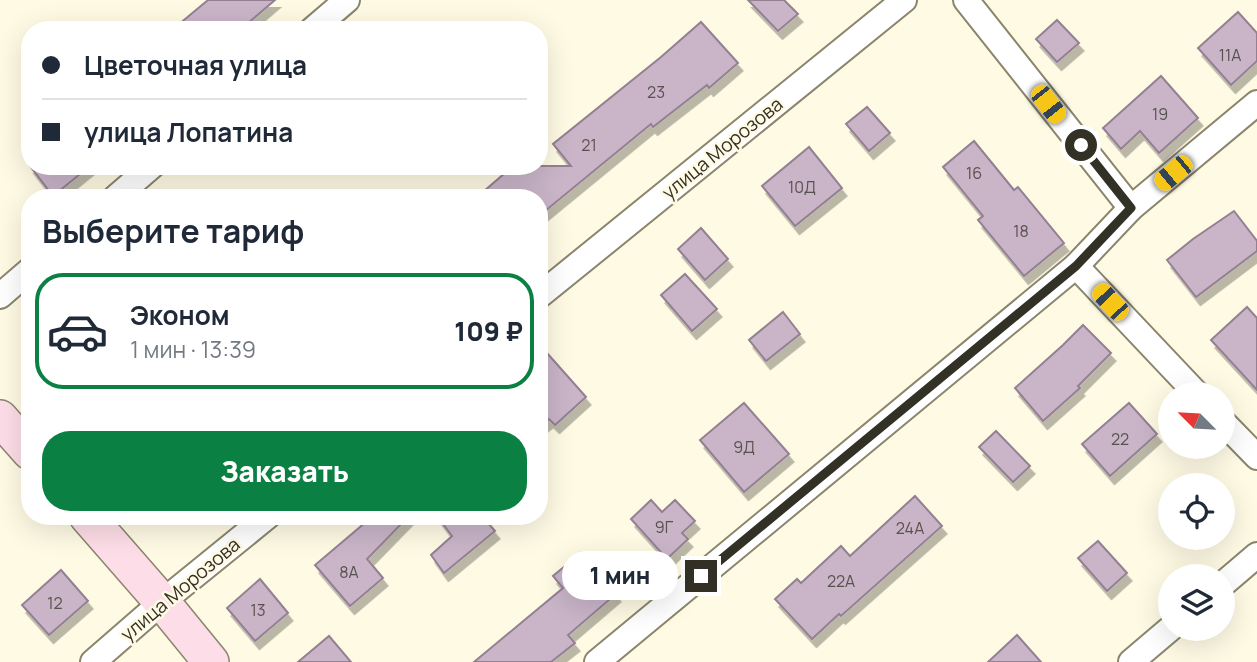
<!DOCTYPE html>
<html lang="ru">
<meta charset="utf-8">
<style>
:root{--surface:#fff;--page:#f6f6f7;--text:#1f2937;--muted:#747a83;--line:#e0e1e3;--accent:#0b8043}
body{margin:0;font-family:Manrope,sans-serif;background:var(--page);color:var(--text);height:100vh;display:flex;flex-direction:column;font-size:26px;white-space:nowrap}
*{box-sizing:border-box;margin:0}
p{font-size:23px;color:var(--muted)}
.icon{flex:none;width:38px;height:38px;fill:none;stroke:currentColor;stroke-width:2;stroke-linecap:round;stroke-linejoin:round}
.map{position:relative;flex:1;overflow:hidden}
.panel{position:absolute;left:21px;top:189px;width:527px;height:336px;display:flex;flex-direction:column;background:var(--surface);border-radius:28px;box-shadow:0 7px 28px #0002}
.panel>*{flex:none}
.guide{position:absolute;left:21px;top:21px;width:527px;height:154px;border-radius:28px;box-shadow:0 7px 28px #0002;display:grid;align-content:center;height:154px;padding:0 21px;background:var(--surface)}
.needle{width:46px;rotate:294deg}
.buttons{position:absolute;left:1158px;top:382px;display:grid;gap:14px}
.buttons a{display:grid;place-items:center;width:77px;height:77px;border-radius:50%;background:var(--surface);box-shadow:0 7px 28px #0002;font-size:35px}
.end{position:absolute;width:32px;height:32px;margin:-16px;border:9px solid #333126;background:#fff;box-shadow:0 0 0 4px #fff}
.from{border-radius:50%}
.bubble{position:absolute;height:49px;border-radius:24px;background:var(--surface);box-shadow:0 7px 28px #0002;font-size:23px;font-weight:800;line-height:49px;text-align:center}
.car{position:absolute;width:21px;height:42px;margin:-21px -10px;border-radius:9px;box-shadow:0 0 5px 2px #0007;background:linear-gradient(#f5c518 24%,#345 0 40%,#f5c518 0 76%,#345 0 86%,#f5c518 0)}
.guide b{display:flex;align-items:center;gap:24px;height:66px;font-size:26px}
.guide b+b{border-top:2px solid var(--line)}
.guide i{width:18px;height:18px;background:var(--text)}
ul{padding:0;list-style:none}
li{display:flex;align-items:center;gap:21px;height:116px;margin:0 14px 10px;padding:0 7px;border:4px solid var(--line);border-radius:28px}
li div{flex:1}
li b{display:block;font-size:26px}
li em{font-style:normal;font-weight:800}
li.selected{border-color:var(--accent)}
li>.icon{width:63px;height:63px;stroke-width:1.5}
h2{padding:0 21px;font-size:32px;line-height:84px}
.button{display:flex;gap:14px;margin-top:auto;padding:14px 21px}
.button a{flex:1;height:80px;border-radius:28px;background:var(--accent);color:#fff;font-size:28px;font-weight:800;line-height:80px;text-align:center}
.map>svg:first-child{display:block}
</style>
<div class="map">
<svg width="1257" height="662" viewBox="0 0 1257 662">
<defs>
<filter id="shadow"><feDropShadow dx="4.5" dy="8" stdDeviation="0" flood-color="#0004"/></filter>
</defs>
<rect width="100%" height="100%" fill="#fffae4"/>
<g fill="#c9b4c8" stroke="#948093" stroke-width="2" filter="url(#shadow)">
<polygon points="208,0 275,0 240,30 172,30"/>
<polygon points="748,0 784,0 798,14 778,31"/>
<polygon points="1238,12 1257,33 1257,61 1231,85 1198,48"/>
<polygon points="1057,20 1079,43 1057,62 1036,39"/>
<polygon points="701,22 738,63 709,88 707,85 653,127 651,124 539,216 539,198 476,198 513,166 571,166 553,144 661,57"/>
<polygon points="1161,76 1198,118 1159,153 1140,131 1121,149 1103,128"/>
<polygon points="867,107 890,133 869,151 846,124"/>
<polygon points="974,141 1014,190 1018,187 1064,243 1024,276 978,220 983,216 943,167"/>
<polygon points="809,147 842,188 795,226 762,186"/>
<polygon points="30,166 90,166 53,196"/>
<polygon points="1234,211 1257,241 1257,251 1196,297 1167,260 1193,239"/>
<polygon points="701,228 728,259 705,280 678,249"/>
<polygon points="685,274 717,309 692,331 661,295"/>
<polygon points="1247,307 1257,318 1257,390 1211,340"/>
<polygon points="783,312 800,334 766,361 749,340"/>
<polygon points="1083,325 1111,353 1078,386 1080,388 1043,421 1015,388 1063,345"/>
<polygon points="539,344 586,397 555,425 549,419 539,427"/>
<polygon points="744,403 789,454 744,492 700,440"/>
<polygon points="1129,403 1157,434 1110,476 1082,444"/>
<polygon points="996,431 1030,466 1013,482 979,447"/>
<polygon points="915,496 942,526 841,616 839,614 812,639 775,599 797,579 801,583 841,546 850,556"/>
<polygon points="651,500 662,512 675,500 695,521 682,533 688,539 667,559 631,519"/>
<polygon points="373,516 409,516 367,559 383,578 350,606 315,565"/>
<polygon points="437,516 482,516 495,531 444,573 431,555 452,536"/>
<polygon points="1098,541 1127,573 1107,591 1078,558"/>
<polygon points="581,553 616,594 568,635 575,643 551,662 474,662 563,588 553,576"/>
<polygon points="61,570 88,601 49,635 22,605"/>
<polygon points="260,579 288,613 255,641 227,608"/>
<polygon points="1017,635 1041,662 988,662"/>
<polygon points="329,636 351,662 298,662"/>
</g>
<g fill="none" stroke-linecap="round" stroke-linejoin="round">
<defs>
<g id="street">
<polyline points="966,0 1131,208"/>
<polyline points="312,30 347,0"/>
<polyline points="115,198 152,166"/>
<polyline points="1076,266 1197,394"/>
<polyline points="0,296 30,270"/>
<polyline points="539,296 904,0"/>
<polyline points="1223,422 1257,457"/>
<polyline points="1223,584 1257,555"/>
<polyline points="93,662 162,602 268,516"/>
<polyline points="597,662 1076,266 1131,208 1257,103"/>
<polyline points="1131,662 1171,628"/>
</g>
<g id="secondary">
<polyline points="0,418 30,452"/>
<polyline points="87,516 162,602 211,662"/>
</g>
</defs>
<use href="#street" stroke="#8a856c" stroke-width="28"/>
<use href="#secondary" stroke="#8a856c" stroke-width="38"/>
<use href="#street" stroke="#fff" stroke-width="24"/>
<use href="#secondary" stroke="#fddde7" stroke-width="35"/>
</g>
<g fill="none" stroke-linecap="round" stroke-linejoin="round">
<polyline stroke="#333126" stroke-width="9" points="701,576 1076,266 1131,208 1081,145"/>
</g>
<g text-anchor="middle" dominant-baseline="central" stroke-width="5" stroke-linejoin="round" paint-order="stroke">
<g font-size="16" fill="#58524e">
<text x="1230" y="55">11А</text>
<text x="656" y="92">23</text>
<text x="1160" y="114">19</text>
<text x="589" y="145">21</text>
<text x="974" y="173">16</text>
<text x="802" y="187">10Д</text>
<text x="1021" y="231">18</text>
<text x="1120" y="439">22</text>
<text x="744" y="447">9Д</text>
<text x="664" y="527">9Г</text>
<text x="910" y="528">24А</text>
<text x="349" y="572">8А</text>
<text x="841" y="581">22А</text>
<text x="55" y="603">12</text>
<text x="258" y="610">13</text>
</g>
<g font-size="19" fill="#333126" stroke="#fffae4">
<text transform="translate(722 148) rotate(-39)">улица Морозова</text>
<text transform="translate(180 589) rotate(-40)">улица Морозова</text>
</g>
</g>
</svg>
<div class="buttons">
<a><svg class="needle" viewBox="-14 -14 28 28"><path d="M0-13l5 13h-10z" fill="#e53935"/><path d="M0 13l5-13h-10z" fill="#747a83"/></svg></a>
<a><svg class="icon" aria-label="locate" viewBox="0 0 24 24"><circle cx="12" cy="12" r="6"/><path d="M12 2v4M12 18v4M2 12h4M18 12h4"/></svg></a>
<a><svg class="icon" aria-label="layers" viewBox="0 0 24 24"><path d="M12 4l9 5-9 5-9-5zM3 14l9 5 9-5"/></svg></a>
</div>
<i class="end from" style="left:1081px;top:145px"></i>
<i class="end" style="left:701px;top:576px"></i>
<div class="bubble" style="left:562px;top:551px;width:116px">1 мин</div>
<i class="car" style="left:1048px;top:104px;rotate:142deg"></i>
<i class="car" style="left:1173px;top:173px;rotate:230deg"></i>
<i class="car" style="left:1110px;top:302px;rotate:317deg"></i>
<div class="guide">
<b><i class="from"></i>Цветочная улица</b>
<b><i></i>улица Лопатина</b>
</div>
<section class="panel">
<h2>Выберите тариф</h2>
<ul>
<li class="selected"><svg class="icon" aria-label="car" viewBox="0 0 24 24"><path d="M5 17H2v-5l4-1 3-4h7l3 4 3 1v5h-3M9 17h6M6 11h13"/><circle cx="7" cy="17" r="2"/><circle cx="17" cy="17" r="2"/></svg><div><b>Эконом</b><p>1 мин · 13:39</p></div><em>109 ₽</em></li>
</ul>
<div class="button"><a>Заказать</a></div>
</section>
</div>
